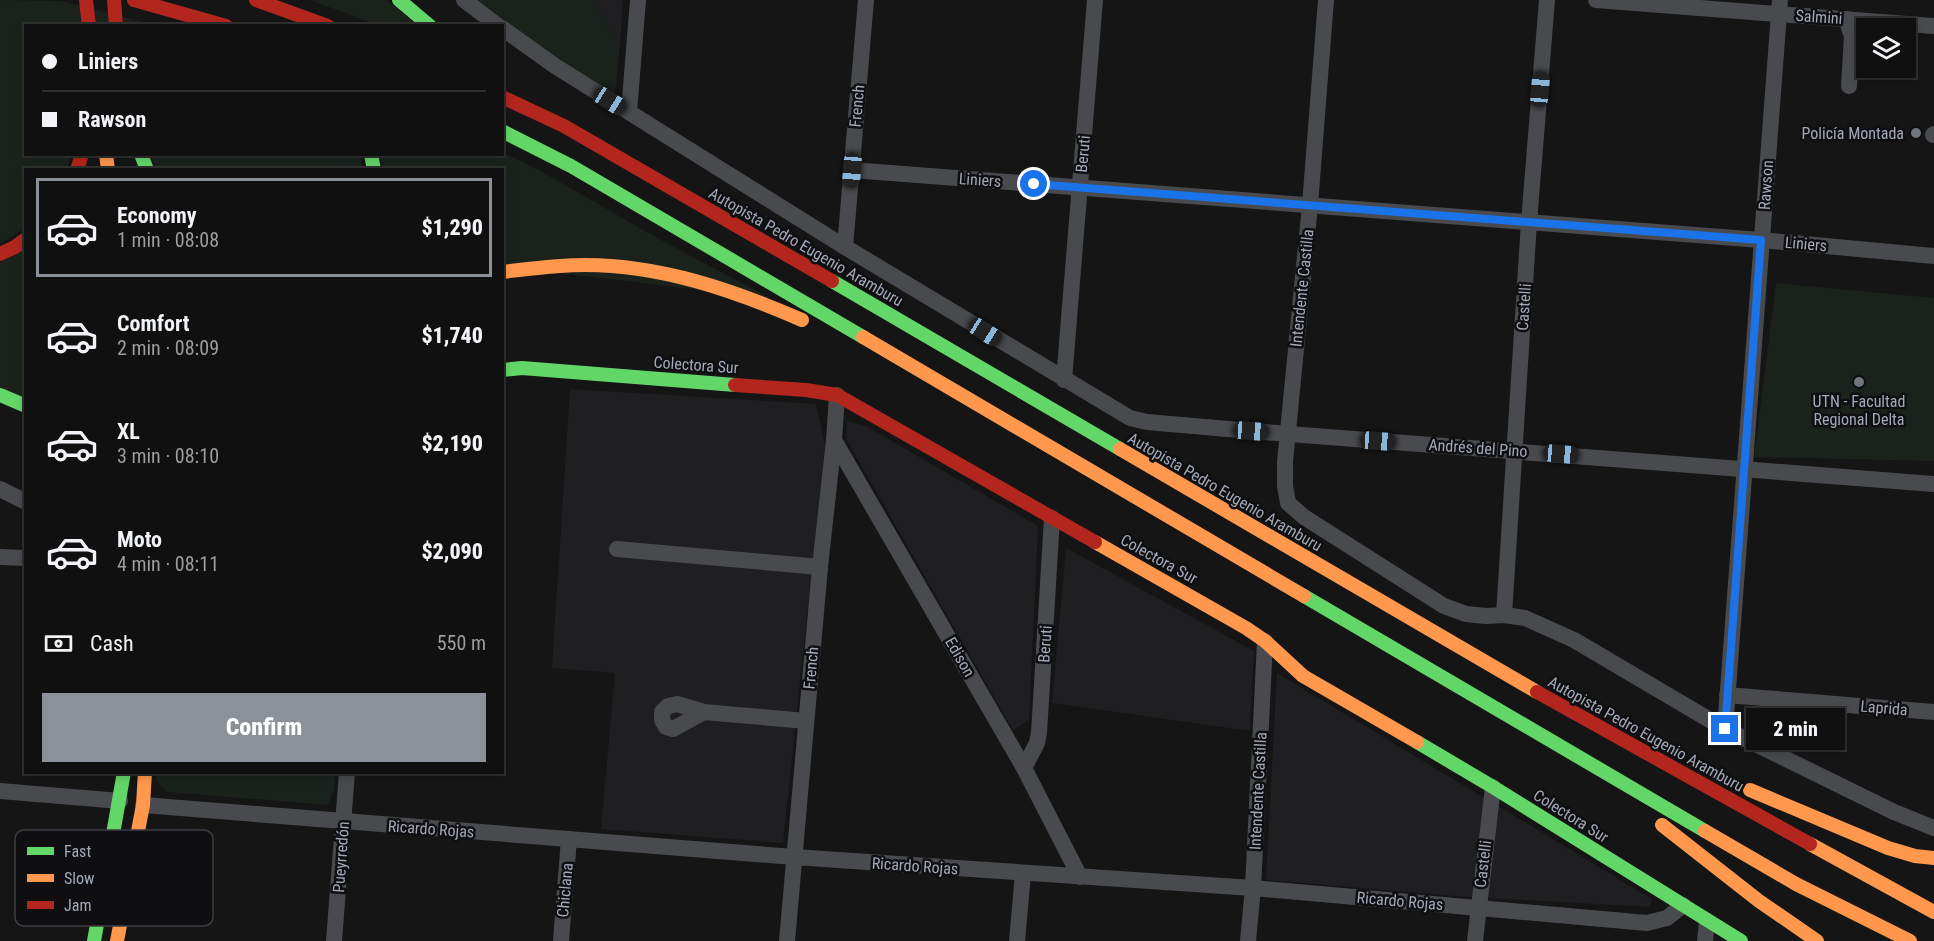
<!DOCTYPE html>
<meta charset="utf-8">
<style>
:root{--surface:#101010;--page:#1e1e1e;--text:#f1f3f6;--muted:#9c9d9f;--line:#303030;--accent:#8c9099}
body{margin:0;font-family:"Roboto Condensed",sans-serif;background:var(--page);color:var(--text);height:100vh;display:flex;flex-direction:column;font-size:22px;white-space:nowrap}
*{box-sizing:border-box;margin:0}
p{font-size:20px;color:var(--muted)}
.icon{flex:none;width:33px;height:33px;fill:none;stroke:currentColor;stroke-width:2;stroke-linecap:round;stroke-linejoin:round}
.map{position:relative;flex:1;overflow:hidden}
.panel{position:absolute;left:24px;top:168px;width:480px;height:606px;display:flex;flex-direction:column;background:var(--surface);border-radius:0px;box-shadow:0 3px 9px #0003,0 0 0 2px var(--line)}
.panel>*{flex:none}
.top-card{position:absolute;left:24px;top:24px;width:480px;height:132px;border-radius:0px;box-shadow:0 3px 9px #0003,0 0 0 2px var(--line);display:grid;align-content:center;height:132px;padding:0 18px;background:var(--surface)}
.buttons{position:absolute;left:1856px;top:18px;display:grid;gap:12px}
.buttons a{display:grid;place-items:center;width:60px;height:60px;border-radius:0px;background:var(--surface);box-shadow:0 3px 9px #0003,0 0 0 2px var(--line);font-size:30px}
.end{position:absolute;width:27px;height:27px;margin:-14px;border:8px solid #1a73e8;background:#fff;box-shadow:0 0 0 3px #fff}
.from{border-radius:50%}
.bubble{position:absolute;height:42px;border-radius:0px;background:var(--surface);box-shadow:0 3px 9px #0003,0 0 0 2px var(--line);font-size:20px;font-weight:800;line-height:42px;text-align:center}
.car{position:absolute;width:18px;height:36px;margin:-18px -9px;border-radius:8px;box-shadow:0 0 4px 2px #0007;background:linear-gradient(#222 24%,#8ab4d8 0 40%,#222 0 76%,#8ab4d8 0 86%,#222 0)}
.top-card b{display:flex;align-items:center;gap:21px;height:57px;font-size:22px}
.top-card b+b{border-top:2px solid var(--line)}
.top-card i{width:15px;height:15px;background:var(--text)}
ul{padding:10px 0 0;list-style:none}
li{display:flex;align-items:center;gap:18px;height:99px;margin:0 12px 9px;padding:0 6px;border:3px solid transparent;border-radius:0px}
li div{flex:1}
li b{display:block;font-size:22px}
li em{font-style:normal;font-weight:800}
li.current{border-color:var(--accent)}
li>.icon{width:54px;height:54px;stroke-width:1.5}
.pay{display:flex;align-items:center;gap:15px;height:66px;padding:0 18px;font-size:22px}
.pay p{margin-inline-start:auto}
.button{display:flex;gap:12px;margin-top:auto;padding:12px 18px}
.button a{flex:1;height:69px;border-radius:0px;background:var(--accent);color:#fff;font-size:24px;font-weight:800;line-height:69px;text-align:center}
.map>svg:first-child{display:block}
</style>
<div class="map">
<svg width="1934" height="941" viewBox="0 0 1934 941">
<rect width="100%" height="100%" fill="#151515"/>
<g fill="#1f1f21">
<polygon points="592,0 623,0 620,44"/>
<polygon points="570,389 816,404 825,445 783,843 601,829 615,673 552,668"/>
<polygon points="847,421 866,426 1038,526 1029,720 1013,730 846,439"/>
<polygon points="1066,548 1254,651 1250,731 1052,703"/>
<polygon points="1277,673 1652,899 1650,907 1467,897 1266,880"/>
</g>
<g fill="#1b221c">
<polygon points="0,0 61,1 154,25 26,26 26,154 72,155 67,169 26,170 25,228 0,244"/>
<polygon points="310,0 387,0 417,25 378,25"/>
<polygon points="470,0 592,0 620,44 615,94 557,62"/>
<polygon points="503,152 555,179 657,238 772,299 503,266 502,170 383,169 379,155 502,154"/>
<polygon points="150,155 360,155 363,169 155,169"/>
<polygon points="25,249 25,400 0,389 0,262"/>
<polygon points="1776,283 1934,298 1934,461 1754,457"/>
<polygon points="157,772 335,773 334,790 328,805 167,792 156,780"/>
</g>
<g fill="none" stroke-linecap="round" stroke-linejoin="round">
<g stroke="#484a4e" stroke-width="16">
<polyline points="464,0 498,26"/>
<polyline points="1326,0 1310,205 1285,462 1285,486 1288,503 1304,517 1444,606 1466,614 1486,616 1504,615 1525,618 1574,640 1725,729 1894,812 1934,828"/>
<polyline points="1596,0 1934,26"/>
<polyline points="1846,19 1852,36 1849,86"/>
<polyline points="502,28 555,66 845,247 1130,418 1147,422 1251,431 1934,484"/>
<polyline points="629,112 638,0"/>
<polyline points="1933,135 1934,134"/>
<polyline points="852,170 1761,240 1934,256"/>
<polyline points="845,247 866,0"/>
<polyline points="1064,380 1095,0"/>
<polyline points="834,440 1024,768 1080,877"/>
<polyline points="0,489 26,502"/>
<polyline points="617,549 820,567"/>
<polyline points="0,557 26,558"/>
<polyline points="1504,615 1529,222 1547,0"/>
<polyline points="1727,695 1934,712"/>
<polyline points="704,712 673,729 666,727 662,720 662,712 668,706 677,704 704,712 806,721"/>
<polyline points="1725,729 1780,0"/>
<polyline points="1024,768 1037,743 1039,733 1052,518"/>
<polyline points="0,791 120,801"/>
<polyline points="143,805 794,857 1253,888 1647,923 1667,918 1683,905"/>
<polyline points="334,941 347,772"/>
<polyline points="561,941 569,839"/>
<polyline points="787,941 820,567 834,440 837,395"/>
<polyline points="1017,941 1023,874"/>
<polyline points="1248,941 1253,888 1265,641"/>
<polyline points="1475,941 1493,787"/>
<polyline points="1705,941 1707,921"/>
</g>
<g stroke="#63d668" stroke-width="14">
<polyline points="399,0 430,26"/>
<polyline points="502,131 571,166 863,337"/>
<polyline points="141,154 147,170"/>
<polyline points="371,154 374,170"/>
<polyline points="832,281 1120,449"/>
<polyline points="502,370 522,368 735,385"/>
<polyline points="0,395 26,406"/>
<polyline points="1304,596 1705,831"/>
<polyline points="1417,742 1493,787 1741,941"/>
<polyline points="94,941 124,772"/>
</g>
<g stroke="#ff974d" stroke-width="14">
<polyline points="106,154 108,170"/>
<path d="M502,272C529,269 557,265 585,265C661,265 733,290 802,320"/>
<polyline points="863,337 1304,596"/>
<polyline points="1120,449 1537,692"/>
<polyline points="1095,542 1246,628 1265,641 1303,676 1417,742"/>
<polyline points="1750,790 1888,848 1915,856 1934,858"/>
<polyline points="1662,825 1759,901 1817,941"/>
<polyline points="1705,831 1796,884 1910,941"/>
<polyline points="1810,844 1934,912"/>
<polyline points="117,941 143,805 145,772"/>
</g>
<g stroke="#b3261e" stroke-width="14">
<polyline points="86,0 89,26"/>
<polyline points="114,0 116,26"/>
<polyline points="134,0 226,26"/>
<polyline points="256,0 328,26"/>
<polyline points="502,97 564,126 832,281"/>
<polyline points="77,170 82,154"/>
<polyline points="0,254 15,247 26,239"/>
<polyline points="735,385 806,390 837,395 1095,542"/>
<polyline points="1537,692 1810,844"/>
</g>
</g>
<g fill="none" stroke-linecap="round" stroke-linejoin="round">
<polyline stroke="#1a73e8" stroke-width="8" points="1034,184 1761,240 1725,729"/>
</g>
<g fill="#72757e" stroke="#0f0f11" stroke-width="2">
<circle cx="1916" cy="133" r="6"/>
<circle cx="1859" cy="382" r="6"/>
</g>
<g text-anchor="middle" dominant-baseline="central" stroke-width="5" stroke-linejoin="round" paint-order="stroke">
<g font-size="16" fill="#a4a9b7" stroke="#0f0f11">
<text transform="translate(1819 17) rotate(4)">Salmini</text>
<text transform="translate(857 106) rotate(-85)">French</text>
<text transform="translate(1083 154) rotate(-85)">Beruti</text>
<text transform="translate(980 180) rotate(4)">Liniers</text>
<text transform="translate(1766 185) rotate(-86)">Rawson</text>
<text transform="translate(1806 244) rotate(5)">Liniers</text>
<text transform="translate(806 247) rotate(30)">Autopista Pedro Eugenio Aramburu</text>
<text transform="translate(1302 288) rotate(-84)">Intendente Castilla</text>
<text transform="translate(1524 307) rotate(-86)">Castelli</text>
<text transform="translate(696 365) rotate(4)">Colectora Sur</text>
<text transform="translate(1478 448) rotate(4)">Andrés del Pino</text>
<text transform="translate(1225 492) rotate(30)">Autopista Pedro Eugenio Aramburu</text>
<text transform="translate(1159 559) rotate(29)">Colectora Sur</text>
<text transform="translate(1045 644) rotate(-86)">Beruti</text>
<text transform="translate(960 657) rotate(60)">Edison</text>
<text transform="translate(811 668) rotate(-85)">French</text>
<text transform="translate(1884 708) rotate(5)">Laprida</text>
<text transform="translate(1646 734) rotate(29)">Autopista Pedro Eugenio Aramburu</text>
<text transform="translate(1258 791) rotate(-87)">Intendente Castilla</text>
<text transform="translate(1571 816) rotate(32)">Colectora Sur</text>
<text transform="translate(431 829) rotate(4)">Ricardo Rojas</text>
<text transform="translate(341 857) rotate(-86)">Pueyrredón</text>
<text transform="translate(1483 864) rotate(-83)">Castelli</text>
<text transform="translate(915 866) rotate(4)">Ricardo Rojas</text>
<text transform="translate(565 890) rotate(-85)">Chiclana</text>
<text transform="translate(1400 901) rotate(5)">Ricardo Rojas</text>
</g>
<g font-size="16" fill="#a4a9b7" stroke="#0f0f11" text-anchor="end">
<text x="1904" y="133">Policía Montada</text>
<text x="1859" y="401" text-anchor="middle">UTN - Facultad<tspan x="1859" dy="18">Regional Delta</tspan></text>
</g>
</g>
<rect x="15" y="830" width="198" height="96" rx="9" fill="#0f0f11" stroke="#3c3d43" stroke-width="1.5"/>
<rect x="27" y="847" width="27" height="8" fill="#63d668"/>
<rect x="27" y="874" width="27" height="8" fill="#ff974d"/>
<rect x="27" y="901" width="27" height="8" fill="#b3261e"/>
<g font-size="16" fill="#a4a9b7">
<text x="64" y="857">Fast</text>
<text x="64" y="884">Slow</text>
<text x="64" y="911">Jam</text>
</g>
</svg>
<div class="buttons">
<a><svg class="icon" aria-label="layers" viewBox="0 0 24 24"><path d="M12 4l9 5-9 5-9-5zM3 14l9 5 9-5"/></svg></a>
</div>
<i class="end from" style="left:1034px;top:184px"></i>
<i class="end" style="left:1725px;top:729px"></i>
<div class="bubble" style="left:1746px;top:708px;width:99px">2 min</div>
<i class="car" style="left:1540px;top:89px;rotate:5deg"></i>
<i class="car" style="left:610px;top:101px;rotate:122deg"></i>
<i class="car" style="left:852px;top:170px;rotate:185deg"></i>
<i class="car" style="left:985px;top:332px;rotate:122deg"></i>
<i class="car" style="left:1251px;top:431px;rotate:94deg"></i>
<i class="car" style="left:1378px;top:441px;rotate:94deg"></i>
<i class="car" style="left:1561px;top:454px;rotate:95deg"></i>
<div class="top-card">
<b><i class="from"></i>Liniers</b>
<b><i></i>Rawson</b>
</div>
<section class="panel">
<ul>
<li class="current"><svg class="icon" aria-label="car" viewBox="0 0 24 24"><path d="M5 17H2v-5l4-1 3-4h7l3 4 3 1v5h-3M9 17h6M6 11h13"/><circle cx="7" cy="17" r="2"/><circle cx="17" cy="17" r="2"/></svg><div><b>Economy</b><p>1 min · 08:08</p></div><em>$1,290</em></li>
<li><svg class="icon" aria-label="car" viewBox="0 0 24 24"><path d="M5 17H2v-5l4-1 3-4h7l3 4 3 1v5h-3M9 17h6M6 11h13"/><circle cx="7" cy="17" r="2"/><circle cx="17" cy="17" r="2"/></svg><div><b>Comfort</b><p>2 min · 08:09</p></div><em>$1,740</em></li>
<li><svg class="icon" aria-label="car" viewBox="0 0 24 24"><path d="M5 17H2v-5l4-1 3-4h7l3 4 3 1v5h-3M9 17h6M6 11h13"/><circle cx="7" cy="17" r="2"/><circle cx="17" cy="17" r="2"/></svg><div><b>XL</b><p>3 min · 08:10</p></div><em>$2,190</em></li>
<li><svg class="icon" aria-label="car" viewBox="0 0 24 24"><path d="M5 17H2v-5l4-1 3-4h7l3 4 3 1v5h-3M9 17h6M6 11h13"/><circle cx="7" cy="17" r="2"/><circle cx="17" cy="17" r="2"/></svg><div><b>Moto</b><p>4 min · 08:11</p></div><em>$2,090</em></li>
</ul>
<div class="pay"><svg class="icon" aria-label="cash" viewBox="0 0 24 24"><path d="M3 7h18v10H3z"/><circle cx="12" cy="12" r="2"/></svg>Cash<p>550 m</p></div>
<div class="button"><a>Confirm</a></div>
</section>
</div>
